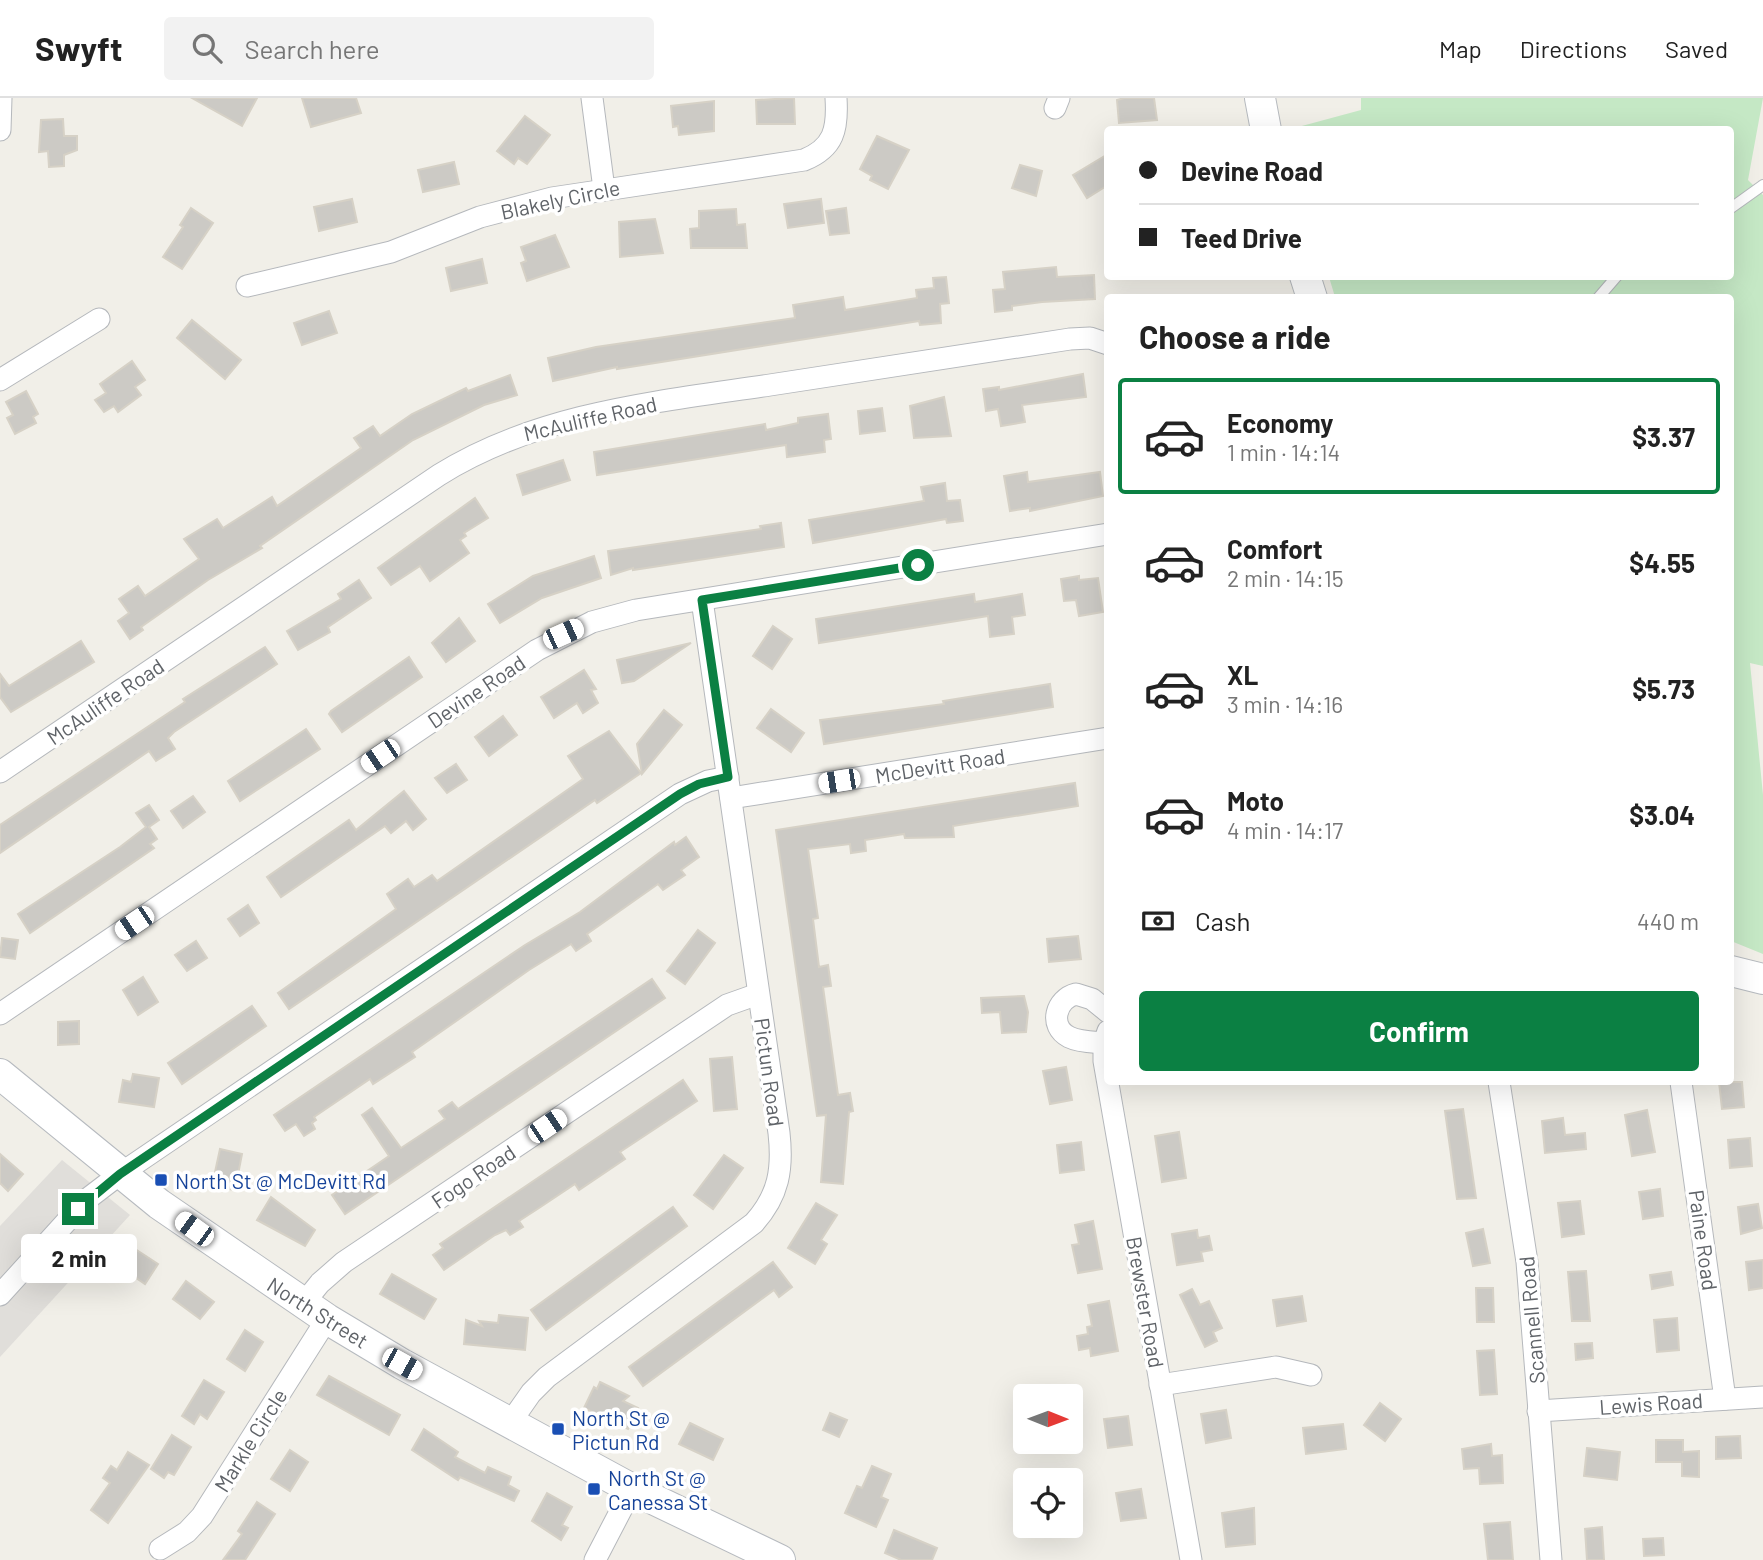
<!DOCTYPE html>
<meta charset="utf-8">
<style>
:root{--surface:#fff;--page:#f2f2f2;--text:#222;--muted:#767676;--line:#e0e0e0;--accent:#0b8043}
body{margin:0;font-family:Barlow,sans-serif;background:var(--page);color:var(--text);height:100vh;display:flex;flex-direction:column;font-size:26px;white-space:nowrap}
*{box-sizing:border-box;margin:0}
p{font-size:23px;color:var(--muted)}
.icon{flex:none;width:38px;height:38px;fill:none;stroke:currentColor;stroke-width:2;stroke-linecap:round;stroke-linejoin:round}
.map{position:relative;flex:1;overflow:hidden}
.panel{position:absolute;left:1104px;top:196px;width:630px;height:791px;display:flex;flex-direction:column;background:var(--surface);border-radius:7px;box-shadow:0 7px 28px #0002}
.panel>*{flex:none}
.top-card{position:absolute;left:1104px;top:28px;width:630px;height:154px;border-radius:7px;box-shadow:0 7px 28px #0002;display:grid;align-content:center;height:154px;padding:0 35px;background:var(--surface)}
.needle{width:46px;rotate:91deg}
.tools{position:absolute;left:1013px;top:1286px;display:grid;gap:14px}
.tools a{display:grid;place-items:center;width:70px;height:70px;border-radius:7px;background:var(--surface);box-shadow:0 7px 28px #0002;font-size:35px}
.end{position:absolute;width:32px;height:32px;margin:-16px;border:9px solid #0b8043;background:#fff;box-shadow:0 0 0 4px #fff}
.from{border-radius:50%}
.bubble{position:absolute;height:49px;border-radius:7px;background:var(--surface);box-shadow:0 7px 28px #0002;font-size:23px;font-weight:700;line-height:49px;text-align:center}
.car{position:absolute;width:21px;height:42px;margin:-21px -10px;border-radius:9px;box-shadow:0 0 5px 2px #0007;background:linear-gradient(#fff 24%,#345 0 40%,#fff 0 76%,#345 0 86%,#fff 0)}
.top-card b{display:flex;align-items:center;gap:24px;height:66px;font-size:26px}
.top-card b+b{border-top:2px solid var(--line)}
.top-card i{width:18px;height:18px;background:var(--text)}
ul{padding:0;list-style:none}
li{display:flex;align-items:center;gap:21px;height:116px;margin:0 14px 10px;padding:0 21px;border:4px solid transparent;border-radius:7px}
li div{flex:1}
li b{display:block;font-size:26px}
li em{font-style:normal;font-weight:700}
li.current{border-color:var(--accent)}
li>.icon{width:63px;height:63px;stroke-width:1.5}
h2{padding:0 35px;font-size:32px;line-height:84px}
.pay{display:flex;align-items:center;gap:18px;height:77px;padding:0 35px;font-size:26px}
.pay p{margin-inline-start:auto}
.action{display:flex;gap:14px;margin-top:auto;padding:14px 35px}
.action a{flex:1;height:80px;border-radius:7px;background:var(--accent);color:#fff;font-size:28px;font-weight:700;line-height:80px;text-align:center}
header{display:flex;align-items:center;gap:42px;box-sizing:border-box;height:98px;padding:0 35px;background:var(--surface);border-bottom:2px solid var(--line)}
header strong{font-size:33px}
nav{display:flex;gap:38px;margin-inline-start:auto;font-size:24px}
.search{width:490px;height:63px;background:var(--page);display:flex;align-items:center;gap:18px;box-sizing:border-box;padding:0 24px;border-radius:7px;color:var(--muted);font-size:26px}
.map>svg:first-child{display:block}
</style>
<header>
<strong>Swyft</strong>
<div class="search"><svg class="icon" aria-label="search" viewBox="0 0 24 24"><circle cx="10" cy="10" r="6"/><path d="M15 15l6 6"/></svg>Search here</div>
<nav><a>Map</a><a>Directions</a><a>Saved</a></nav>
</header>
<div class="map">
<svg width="1763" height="1462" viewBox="0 0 1763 1462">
<rect width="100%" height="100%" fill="#f1efe8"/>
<polygon fill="#e0deda" points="62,1062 130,1117 0,1259 0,1128"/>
<polygon fill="#c5e8c5" points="1361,0 1763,0 1748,82 1763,97 1763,568 1750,565 1763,697 1763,856 1731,843 1731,200 1335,199 1329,179 1731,178 1731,32 1287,32 1361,12"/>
<g fill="#cccac5" stroke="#d6d1c6" stroke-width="2">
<polygon points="192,0 257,0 242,28"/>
<polygon points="302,0 356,0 361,15 311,29"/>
<polygon points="794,0 795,26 757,26 756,2"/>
<polygon points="1124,0 1154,0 1157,22 1119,25 1117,2"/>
<polygon points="714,3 714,33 679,37 678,28 673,29 671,8"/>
<polygon points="525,18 550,37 527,66 518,60 514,66 497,53"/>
<polygon points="63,21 64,38 77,38 77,52 64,57 64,68 49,69 48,53 39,54 41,22"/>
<polygon points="877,38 909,52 888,91 870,82 872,78 860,71"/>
<polygon points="1108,56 1108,87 1087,100 1073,77"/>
<polygon points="454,64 459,86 423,94 418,72"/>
<polygon points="1020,67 1042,73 1036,98 1012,90"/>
<polygon points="352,101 357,124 319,133 314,109"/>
<polygon points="821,101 824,125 788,130 784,106"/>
<polygon points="191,110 213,125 182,171 163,159 183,129 180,127"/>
<polygon points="846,110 849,135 830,137 826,113"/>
<polygon points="736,111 737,127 745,126 747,150 691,150 690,131 699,130 699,113"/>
<polygon points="655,121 663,155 620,159 619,124"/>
<polygon points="555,137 569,169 527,183 521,165 526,163 521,149"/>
<polygon points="482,161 487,185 451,193 446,170"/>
<polygon points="1056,169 1057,179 1094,177 1095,201 1042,204 1012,208 1012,212 995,214 993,192 1005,191 1003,174"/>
<polygon points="946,179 949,205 940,206 941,225 920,227 919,223 617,271 617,269 553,283 548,260 596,249 795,220 793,207 843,199 845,212 917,200 916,192 934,190 933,180"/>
<polygon points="329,213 337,235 302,247 294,225"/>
<polygon points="192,222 241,262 225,281 177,240"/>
<polygon points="132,263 145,282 135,289 141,297 118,314 114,308 104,314 95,302 106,295 100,286"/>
<polygon points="1083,276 1086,299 1022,307 1025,324 1001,328 998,311 986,313 983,291 999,289 999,292"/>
<polygon points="510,277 517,297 484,307 413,342 260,448 262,450 208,482 141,529 143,532 130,541 118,523 129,515 119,501 138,488 145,498 199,461 184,441 217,421 223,430 272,399 277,408 361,350 354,340 373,328 380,338 412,316 466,290 468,293"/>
<polygon points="26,293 38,316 33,319 36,325 15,336 7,320 13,317 6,304"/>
<polygon points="944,299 951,338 914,340 910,308"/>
<polygon points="882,310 885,333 860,336 858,313"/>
<polygon points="828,316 831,341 824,342 825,354 787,359 786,347 597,377 594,354 765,326 766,332 798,325 798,320"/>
<polygon points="563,362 570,382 523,397 517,377"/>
<polygon points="1027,374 1028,384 1100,374 1103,398 1030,413 1030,410 1010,413 1004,378"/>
<polygon points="945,385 947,403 960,402 963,423 947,425 946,421 813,445 809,422 924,403 921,389"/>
<polygon points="475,400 488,420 464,435 466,438 460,442 469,455 430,483 420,468 391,487 378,470"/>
<polygon points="781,425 784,449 633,472 633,470 611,477 608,453 761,431 760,428"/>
<polygon points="594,458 601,480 542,500 500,525 488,506 533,478"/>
<polygon points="1079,478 1079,482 1098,480 1103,514 1079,518 1076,502 1064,503 1061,481"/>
<polygon points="359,482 371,500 328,529 330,534 298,552 287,533 341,501 338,496"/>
<polygon points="974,496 975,504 1022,496 1025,517 1012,519 1014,536 990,539 988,518 819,545 816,521"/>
<polygon points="459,520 475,543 446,564 432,545"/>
<polygon points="773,528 792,541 772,571 753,558"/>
<polygon points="81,543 94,564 11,614 0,599 0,576 9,588"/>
<polygon points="691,545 634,583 622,585 617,562"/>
<polygon points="265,549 277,566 174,634 168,640 175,651 156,663 149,653 0,755 0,727 185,604 183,601"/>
<polygon points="409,559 422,579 342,634 329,616 331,613"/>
<polygon points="584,572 596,591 591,592 598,605 583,615 577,605 554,620 541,599"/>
<polygon points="1050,586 1053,609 824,646 820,622 944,606 943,603"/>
<polygon points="771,611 804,635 791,654 757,630"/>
<polygon points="664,612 682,627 642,676 637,646"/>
<polygon points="503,618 517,637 489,658 475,639"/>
<polygon points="306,631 320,651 240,703 228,683"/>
<polygon points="609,633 641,675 597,705 595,702 289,911 278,895 396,811 387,796 408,781 414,789 432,777 437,783 583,681 568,658"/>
<polygon points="456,666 467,682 447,695 435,680"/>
<polygon points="1075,685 1078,708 953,728 954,739 905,740 904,736 865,742 866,753 851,755 850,746 808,751 818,820 813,821 819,869 828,867 831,888 823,889 838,997 850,995 853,1013 849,1014 843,1086 821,1084 826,1017 817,1018 776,732"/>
<polygon points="404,693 426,721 413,732 406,723 391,735 385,728 281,799 267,779 349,722 356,732"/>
<polygon points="193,698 205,714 183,730 171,713"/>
<polygon points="149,707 159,722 149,729 157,741 150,746 154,750 30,835 18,816 120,749 146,729 136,715"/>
<polygon points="686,739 699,759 681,772 685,777 663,792 658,786 587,836 591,843 576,853 571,846 529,872 412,954 415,959 373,986 370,981 314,1019 316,1022 312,1025 315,1031 304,1038 296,1026 285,1033 274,1017 525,847 580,814 674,744 675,747"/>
<polygon points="248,807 259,825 240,838 228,821"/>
<polygon points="698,832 715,845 685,886 667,873"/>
<polygon points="1078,838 1081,861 1049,864 1047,841"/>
<polygon points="2,840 18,842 15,861 0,859"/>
<polygon points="196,843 207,860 187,873 175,857"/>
<polygon points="143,879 158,904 138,917 123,892"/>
<polygon points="652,881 665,900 345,1116 332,1097 389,1058 362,1017 372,1010 401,1050 445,1021 439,1013 452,1004 458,1011"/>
<polygon points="1024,898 1028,914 1026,934 1002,935 1000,914 982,915 981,900"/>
<polygon points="252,908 266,928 182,986 168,965"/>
<polygon points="79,923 79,946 58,947 58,924"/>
<polygon points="732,959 737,1011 714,1013 710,961"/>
<polygon points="1066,969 1072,1002 1050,1006 1043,973"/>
<polygon points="133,976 159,980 154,1009 119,1004 123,982 131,984"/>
<polygon points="683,982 697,1003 620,1054 625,1061 579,1092 575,1086 539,1110 519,1123 523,1129 510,1137 506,1132 495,1137 444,1172 433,1157 443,1150 440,1146"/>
<polygon points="1719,984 1742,984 1744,1009 1722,1011"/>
<polygon points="1463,1011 1476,1100 1457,1101 1445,1013"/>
<polygon points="1647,1012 1655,1054 1632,1058 1625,1017"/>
<polygon points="1563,1020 1565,1037 1585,1035 1586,1051 1545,1055 1542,1023"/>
<polygon points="1179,1034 1186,1080 1162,1084 1155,1038"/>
<polygon points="1750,1040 1752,1068 1730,1070 1728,1042"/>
<polygon points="1081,1044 1084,1072 1060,1075 1057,1047"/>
<polygon points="220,1051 242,1056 235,1092 212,1088"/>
<polygon points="0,1056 23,1076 8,1093 0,1085"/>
<polygon points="724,1057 743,1070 713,1111 694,1097"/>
<polygon points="1660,1091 1663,1118 1643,1121 1639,1094"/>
<polygon points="271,1099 315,1132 305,1148 257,1122"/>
<polygon points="1580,1103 1584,1136 1562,1139 1558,1105"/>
<polygon points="816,1105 837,1117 821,1142 827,1146 815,1166 788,1150"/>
<polygon points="1758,1106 1762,1130 1741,1136 1738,1109"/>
<polygon points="673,1109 687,1128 546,1232 531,1212"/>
<polygon points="1093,1123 1102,1171 1078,1175 1072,1147 1079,1146 1075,1127"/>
<polygon points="1483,1131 1490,1165 1473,1168 1466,1135"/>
<polygon points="1197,1132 1198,1140 1209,1138 1212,1152 1201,1154 1203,1163 1177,1167 1172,1136"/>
<polygon points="126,1145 158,1166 145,1186 113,1164"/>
<polygon points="1763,1162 1763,1190 1749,1192 1746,1164"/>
<polygon points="773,1164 792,1189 779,1199 774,1192 643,1288 629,1269"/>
<polygon points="1586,1173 1590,1223 1572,1223 1568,1174"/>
<polygon points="1671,1174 1673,1187 1652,1191 1650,1177"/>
<polygon points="392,1176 436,1201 424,1221 380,1196"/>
<polygon points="186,1183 214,1204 200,1221 173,1201"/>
<polygon points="1476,1190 1493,1190 1494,1224 1477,1224"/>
<polygon points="1192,1191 1200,1207 1209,1203 1222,1230 1213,1234 1217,1243 1205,1249 1180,1197"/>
<polygon points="1302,1198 1306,1223 1277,1228 1273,1202"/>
<polygon points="1109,1203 1118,1253 1091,1258 1090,1250 1079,1252 1077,1238 1088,1236 1087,1229 1092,1228 1088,1207"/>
<polygon points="499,1217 528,1220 525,1252 464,1246 466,1222 482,1228 479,1223 498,1225"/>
<polygon points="1677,1220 1679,1252 1657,1254 1654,1222"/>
<polygon points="245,1232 263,1244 245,1273 227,1261"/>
<polygon points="1592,1245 1593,1260 1576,1262 1575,1246"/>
<polygon points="1494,1252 1497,1296 1480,1297 1477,1253"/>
<polygon points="329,1278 400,1317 389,1337 317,1297"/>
<polygon points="204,1282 224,1294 207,1321 200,1316 194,1326 182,1318"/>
<polygon points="600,1284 629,1298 623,1303 638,1310 628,1331 584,1310 594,1289 597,1291"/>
<polygon points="1380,1305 1401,1321 1385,1343 1364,1327"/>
<polygon points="1226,1312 1231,1340 1206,1345 1201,1316"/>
<polygon points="830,1315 847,1322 839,1339 823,1332"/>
<polygon points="1128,1318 1132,1347 1108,1350 1104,1321"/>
<polygon points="690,1325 723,1341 713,1362 679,1346"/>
<polygon points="1343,1326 1346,1351 1306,1356 1303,1330"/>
<polygon points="424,1331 458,1354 455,1359 485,1375 488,1369 511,1379 508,1387 519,1393 514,1403 460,1379 458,1382 412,1352"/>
<polygon points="172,1337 191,1349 174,1377 168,1374 164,1380 151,1371"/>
<polygon points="1740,1338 1741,1360 1716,1361 1716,1339"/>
<polygon points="1656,1342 1683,1342 1683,1354 1699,1353 1699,1379 1682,1378 1682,1364 1656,1364"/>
<polygon points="1491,1346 1492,1358 1502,1357 1503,1385 1480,1386 1479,1370 1464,1371 1462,1351"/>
<polygon points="1587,1350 1620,1354 1617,1382 1584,1378"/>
<polygon points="290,1352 308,1364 290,1393 271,1381"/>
<polygon points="128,1354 149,1367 108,1425 91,1412 110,1385 103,1380 111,1368 117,1372"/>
<polygon points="872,1368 891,1376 881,1399 888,1402 876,1429 845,1415 857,1388 862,1390"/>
<polygon points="1141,1391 1146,1420 1121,1423 1116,1395"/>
<polygon points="547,1395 572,1409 562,1427 568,1430 561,1442 532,1423"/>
<polygon points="257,1404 275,1416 245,1462 223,1462 242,1436 238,1433"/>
<polygon points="1254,1410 1255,1446 1226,1449 1222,1415"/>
<polygon points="1510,1424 1513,1462 1488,1462 1484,1426"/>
<polygon points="1602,1429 1604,1462 1587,1462 1585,1431"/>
<polygon points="894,1432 937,1450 932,1462 901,1462 885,1455"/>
<polygon points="1663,1440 1664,1457 1644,1458 1643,1441"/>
</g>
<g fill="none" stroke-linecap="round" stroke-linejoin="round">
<defs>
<g id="lane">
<polyline points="1731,110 1763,87"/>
<polyline points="1598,200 1617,178"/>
</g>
<g id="street">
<polyline points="592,0 604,91"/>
<polyline points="1055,10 1059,0"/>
<polyline points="0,32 1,0"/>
<path d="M247,188L391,154L480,119L552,100L804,62C834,50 838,31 836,0"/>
<polyline points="0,282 99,221"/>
<path d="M0,674L439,377C538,315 656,304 770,287C870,271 970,256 1070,241L1090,240L1108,246"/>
<polyline points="731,700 1108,640"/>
<polyline points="0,916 537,552 592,524 636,512 1108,436"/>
<polyline points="1108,933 1104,945 1104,963 1191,1462"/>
<path d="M1104,945C1093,944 1079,944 1069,939C1048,928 1056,901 1076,896L1092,901L1108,914"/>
<polyline points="1499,984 1527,1164 1551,1462"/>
<polyline points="1681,984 1725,1301"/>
<polyline points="0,1197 86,1102 120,1076 680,696 708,683 728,679"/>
<polyline points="303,1206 320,1185 344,1164 727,907 758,896"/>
<polyline points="1160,1287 1276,1269 1311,1277"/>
<polyline points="1538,1313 1763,1299"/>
<path d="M510,1325L531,1295L547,1279L754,1125C779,1097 783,1071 779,1035L702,502"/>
<polyline points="160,1451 187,1434 202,1418 327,1221"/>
<polyline points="595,1462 632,1391"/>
</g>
<g id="secondary">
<polyline points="1260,0 1266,32"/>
<polyline points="1305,178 1312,200"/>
<polyline points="1731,873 1763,881"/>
<polyline points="0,976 159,1106 327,1221 402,1266 632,1391 780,1462"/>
</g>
</defs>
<use href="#lane" stroke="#b5b8bc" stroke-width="12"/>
<use href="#street" stroke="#b5b8bc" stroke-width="23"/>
<use href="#secondary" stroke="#b6babf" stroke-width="32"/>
<use href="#lane" stroke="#fff" stroke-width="10"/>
<use href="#street" stroke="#fff" stroke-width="21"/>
<use href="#secondary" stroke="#fff" stroke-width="30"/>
</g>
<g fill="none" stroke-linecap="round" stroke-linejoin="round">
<polyline stroke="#0b8043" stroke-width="9" points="78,1111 120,1076 680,696 699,686 728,679 702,502 918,467"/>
</g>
<g fill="#1a4fb4" stroke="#fff" stroke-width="2.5">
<rect x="154" y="1075" width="14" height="14" rx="3.5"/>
<rect x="551" y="1324" width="14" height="14" rx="3.5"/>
<rect x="587" y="1384" width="14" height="14" rx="3.5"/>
</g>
<g text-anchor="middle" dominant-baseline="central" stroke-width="7" stroke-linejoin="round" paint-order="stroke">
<g font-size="21" fill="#5f6368" stroke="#fff">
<text transform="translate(560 101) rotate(-12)">Blakely Circle</text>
<text transform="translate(590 320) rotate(-13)">McAuliffe Road</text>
<text transform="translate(476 593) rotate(-34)">Devine Road</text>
<text transform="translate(105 603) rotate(-34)">McAuliffe Road</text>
<text transform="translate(940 667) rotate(-9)">McDevitt Road</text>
<text transform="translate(770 974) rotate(82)">Pictun Road</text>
<text transform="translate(473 1078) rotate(-34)">Fogo Road</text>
<text transform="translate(1704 1142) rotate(82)">Paine Road</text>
<text transform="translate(1146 1204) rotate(80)">Brewster Road</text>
<text transform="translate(318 1214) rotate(32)">North Street</text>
<text transform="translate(1531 1222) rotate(-95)">Scannell Road</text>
<text transform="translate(1651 1305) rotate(-4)">Lewis Road</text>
<text transform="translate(250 1342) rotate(-58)">Markle Circle</text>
</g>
<g font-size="21" fill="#164399" stroke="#fff" text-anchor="start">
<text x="175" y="1082">North St @ McDevitt Rd</text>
<text x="572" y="1319">North St @<tspan x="572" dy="24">Pictun Rd</tspan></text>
<text x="608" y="1379">North St @<tspan x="608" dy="24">Canessa St</tspan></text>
</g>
</g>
</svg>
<div class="tools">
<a><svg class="needle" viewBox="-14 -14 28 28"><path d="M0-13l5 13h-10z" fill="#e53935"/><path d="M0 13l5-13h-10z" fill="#767676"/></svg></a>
<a><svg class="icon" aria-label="locate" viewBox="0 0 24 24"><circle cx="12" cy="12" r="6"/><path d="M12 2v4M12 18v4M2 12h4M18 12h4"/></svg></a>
</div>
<i class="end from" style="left:918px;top:467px"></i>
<i class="end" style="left:78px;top:1111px"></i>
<div class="bubble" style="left:21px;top:1136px;width:116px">2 min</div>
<i class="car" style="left:563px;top:536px;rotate:66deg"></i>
<i class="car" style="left:380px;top:658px;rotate:236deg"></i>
<i class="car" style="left:839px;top:683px;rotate:261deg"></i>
<i class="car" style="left:134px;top:825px;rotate:236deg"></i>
<i class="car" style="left:547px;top:1028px;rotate:56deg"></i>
<i class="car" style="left:194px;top:1131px;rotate:306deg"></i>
<i class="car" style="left:402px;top:1266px;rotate:119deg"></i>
<div class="top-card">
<b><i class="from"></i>Devine Road</b>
<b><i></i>Teed Drive</b>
</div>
<section class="panel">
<h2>Choose a ride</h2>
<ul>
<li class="current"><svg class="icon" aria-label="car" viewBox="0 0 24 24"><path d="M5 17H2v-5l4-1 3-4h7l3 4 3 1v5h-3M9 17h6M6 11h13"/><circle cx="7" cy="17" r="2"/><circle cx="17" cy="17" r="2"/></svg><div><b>Economy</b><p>1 min · 14:14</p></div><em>$3.37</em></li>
<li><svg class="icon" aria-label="car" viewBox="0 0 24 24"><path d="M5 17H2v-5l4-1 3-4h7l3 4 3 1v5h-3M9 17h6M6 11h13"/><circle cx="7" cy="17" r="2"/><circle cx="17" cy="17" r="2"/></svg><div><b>Comfort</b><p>2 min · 14:15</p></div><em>$4.55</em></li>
<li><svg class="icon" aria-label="car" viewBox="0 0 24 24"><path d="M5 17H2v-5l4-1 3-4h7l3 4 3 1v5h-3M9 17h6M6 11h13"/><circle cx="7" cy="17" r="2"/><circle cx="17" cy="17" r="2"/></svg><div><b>XL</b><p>3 min · 14:16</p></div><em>$5.73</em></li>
<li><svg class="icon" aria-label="car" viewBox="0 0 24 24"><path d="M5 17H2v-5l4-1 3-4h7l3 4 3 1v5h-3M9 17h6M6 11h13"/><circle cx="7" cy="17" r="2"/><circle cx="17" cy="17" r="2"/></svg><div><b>Moto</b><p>4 min · 14:17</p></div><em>$3.04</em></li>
</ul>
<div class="pay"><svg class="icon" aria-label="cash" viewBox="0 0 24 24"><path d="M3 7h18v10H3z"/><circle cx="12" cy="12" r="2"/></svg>Cash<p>440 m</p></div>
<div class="action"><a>Confirm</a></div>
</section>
</div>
